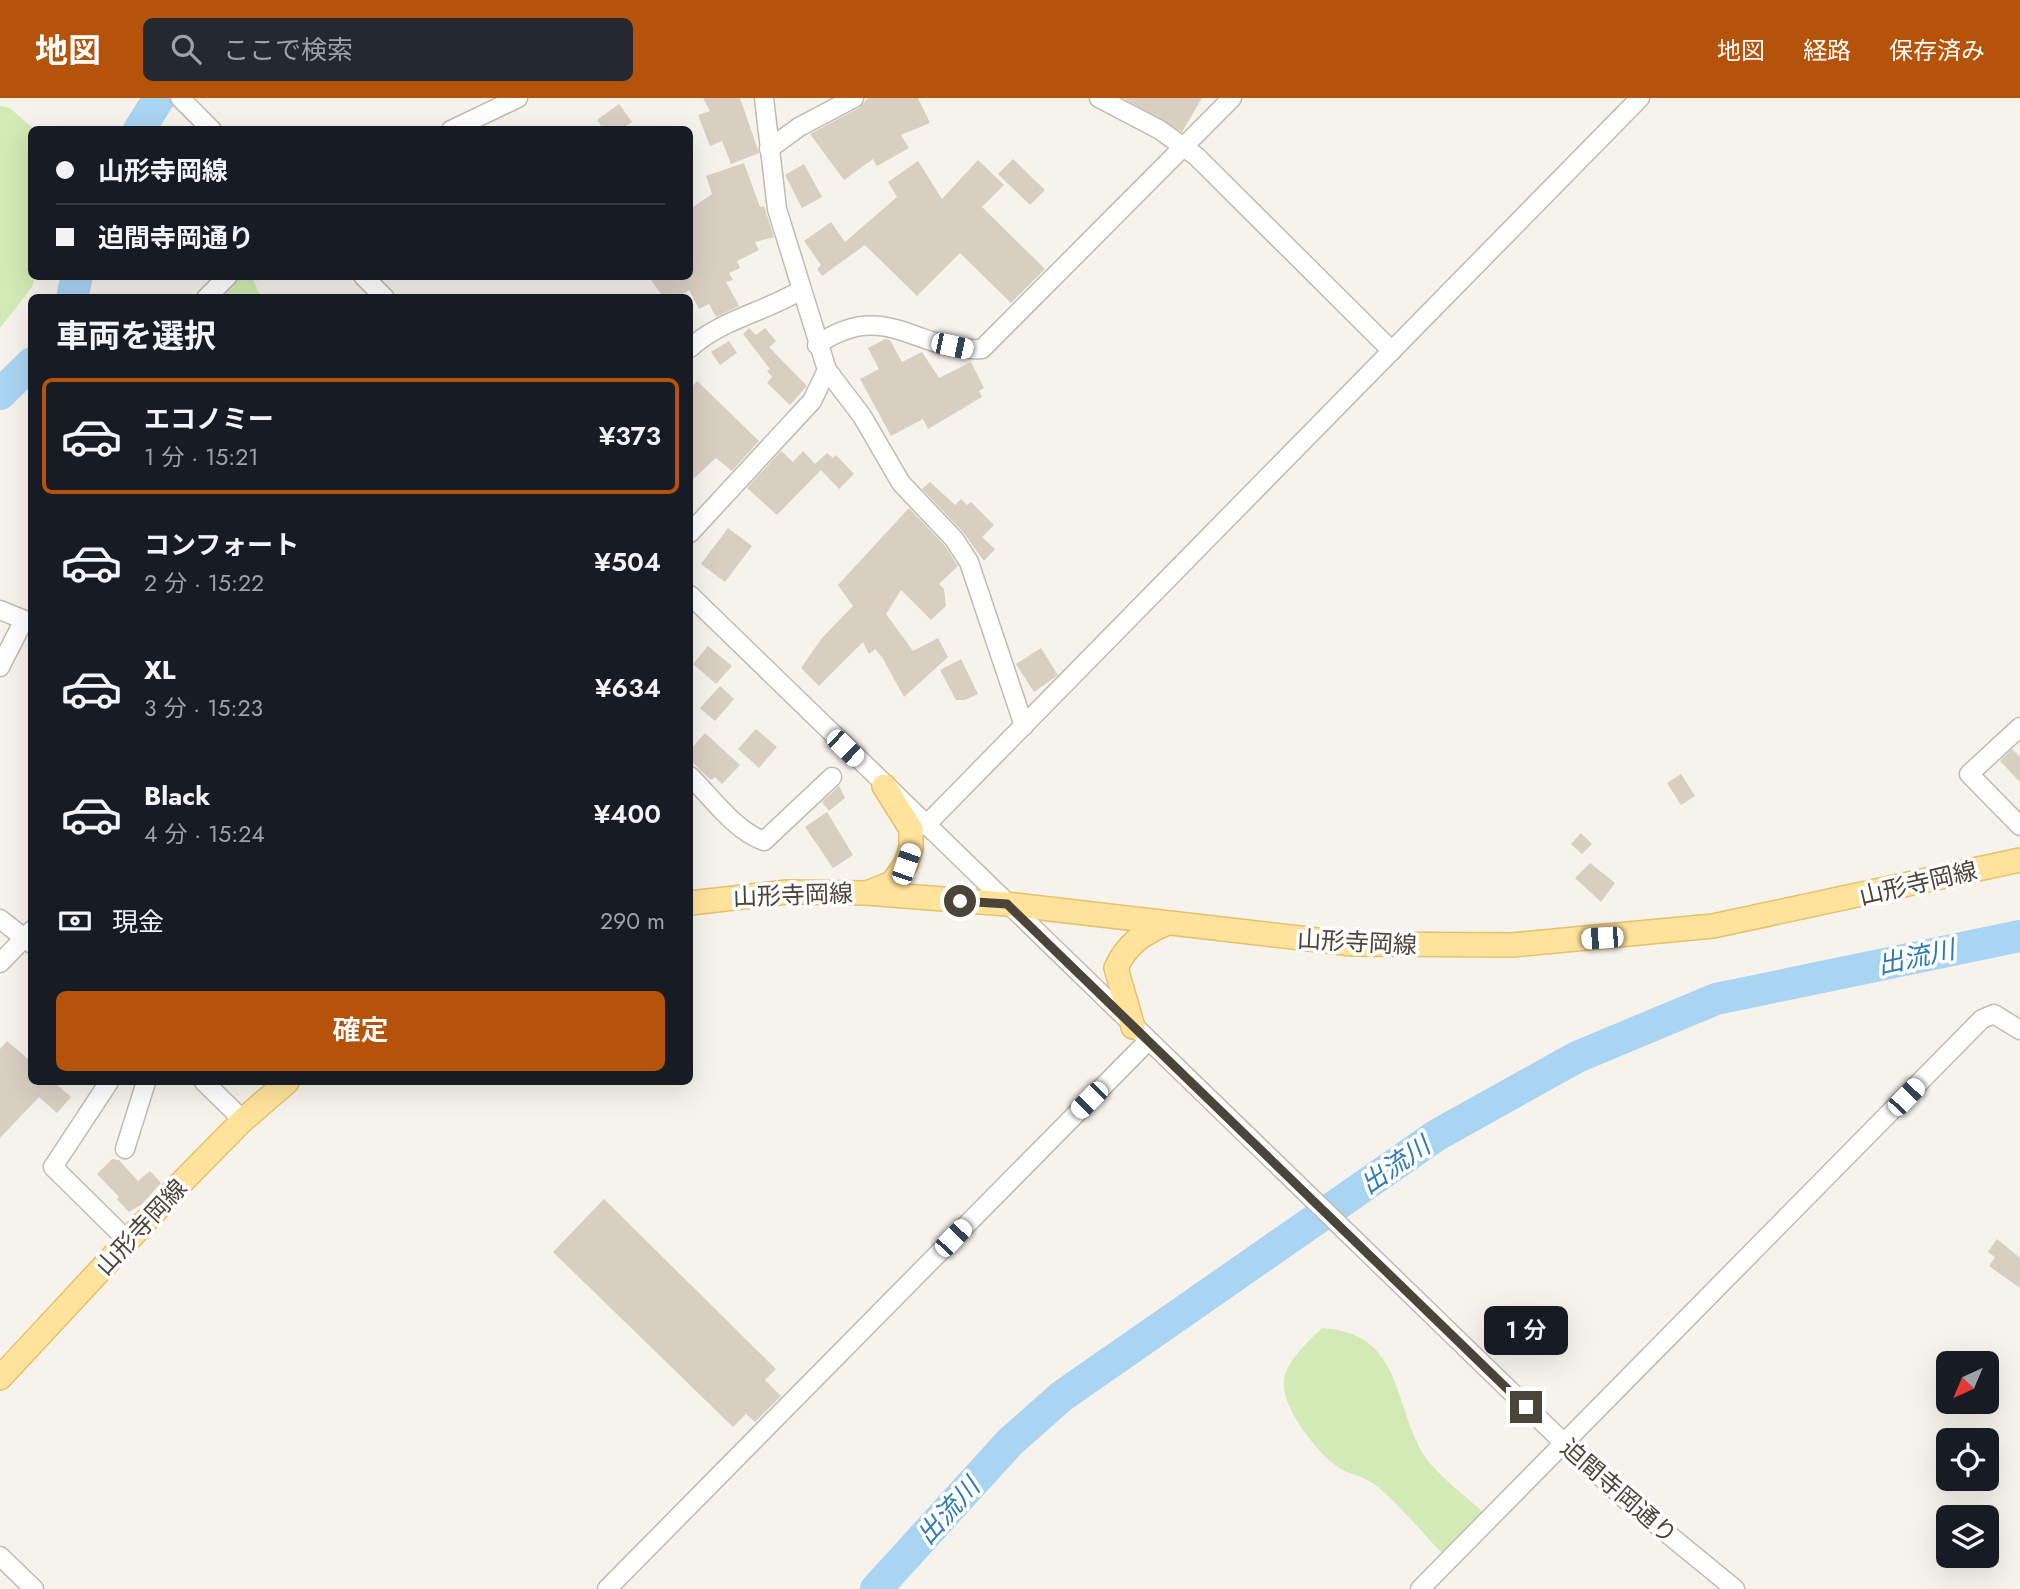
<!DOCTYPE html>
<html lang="ja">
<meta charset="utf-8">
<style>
:root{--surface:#171b24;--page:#242831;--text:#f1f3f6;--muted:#9ea1a6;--line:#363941;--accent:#b45309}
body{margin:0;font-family:Jost,"Noto Sans JP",sans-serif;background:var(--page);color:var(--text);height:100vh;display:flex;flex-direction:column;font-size:26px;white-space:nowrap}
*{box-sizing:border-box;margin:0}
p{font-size:23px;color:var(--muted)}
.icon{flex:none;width:38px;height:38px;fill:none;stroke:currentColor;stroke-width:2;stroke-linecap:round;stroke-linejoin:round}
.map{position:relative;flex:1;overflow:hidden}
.drawer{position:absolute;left:28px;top:196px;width:665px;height:791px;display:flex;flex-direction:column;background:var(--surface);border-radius:10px;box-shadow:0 7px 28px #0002}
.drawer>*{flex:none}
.banner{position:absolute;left:28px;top:28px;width:665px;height:154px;border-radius:10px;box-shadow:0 7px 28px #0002;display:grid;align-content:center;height:154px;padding:0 28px;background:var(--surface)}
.needle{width:46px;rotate:224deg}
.controls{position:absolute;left:1936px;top:1253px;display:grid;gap:14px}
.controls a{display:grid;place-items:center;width:63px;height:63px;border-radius:10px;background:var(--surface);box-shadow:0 7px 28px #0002;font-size:35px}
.end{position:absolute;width:32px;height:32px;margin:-16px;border:9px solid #4b4439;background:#fff;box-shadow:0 0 0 4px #fff}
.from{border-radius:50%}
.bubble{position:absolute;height:49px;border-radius:10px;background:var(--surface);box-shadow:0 7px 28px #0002;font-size:23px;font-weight:600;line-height:49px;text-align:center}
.car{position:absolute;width:21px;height:42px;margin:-21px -10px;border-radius:9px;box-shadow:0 0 5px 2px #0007;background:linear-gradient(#fff 24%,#345 0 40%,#fff 0 76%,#345 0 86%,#fff 0)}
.banner b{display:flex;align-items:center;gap:24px;height:66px;font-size:26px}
.banner b+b{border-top:2px solid var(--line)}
.banner i{width:18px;height:18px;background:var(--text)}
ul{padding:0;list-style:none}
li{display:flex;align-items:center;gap:21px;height:116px;margin:0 14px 10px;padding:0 14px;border:4px solid transparent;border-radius:10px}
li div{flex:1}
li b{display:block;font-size:26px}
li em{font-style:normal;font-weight:600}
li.on{border-color:var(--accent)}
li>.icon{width:63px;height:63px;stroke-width:1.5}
h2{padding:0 28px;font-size:32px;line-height:84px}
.pay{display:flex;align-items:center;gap:18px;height:77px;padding:0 28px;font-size:26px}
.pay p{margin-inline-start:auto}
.action{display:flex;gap:14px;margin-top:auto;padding:14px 28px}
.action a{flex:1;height:80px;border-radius:10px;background:var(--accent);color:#fff;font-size:28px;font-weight:600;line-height:80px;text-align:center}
header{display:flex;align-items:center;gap:42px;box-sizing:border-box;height:98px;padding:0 35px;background:var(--accent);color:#fff}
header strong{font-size:33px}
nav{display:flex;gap:38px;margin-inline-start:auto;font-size:24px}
.search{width:490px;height:63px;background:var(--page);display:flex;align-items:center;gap:18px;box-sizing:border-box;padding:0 24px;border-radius:10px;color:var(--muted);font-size:26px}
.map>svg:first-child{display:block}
</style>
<header>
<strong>地図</strong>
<div class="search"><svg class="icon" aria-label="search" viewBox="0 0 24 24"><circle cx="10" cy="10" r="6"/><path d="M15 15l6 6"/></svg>ここで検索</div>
<nav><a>地図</a><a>経路</a><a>保存済み</a></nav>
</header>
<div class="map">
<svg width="2020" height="1491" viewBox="0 0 2020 1491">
<rect width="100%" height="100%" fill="#f6f3ec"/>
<g fill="#d2eab5">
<polygon points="0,8 10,10 34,31 32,178 35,179 32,189 0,230"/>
<polygon points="236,178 252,179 261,199 214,200"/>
<path d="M1322,1230C1401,1235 1392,1300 1422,1354C1433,1374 1467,1399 1484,1415L1442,1455C1426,1439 1386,1391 1369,1383C1358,1376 1346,1376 1335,1367C1315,1351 1280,1308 1284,1282C1287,1262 1308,1244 1322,1230Z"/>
</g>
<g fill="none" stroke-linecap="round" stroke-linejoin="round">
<g stroke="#a9d4f2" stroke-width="32">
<polyline points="139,32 159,0"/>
<polyline points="72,200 77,178"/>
<polyline points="0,296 32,265"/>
<polyline points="876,1491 1010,1344 1062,1298 1437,1037 1577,959 1716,901 2020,838"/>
</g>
</g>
<g fill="#d8cfc1">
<polygon points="703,0 740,0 759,55 731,66 722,43 710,48 698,17 710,13"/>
<polygon points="868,0 918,0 930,25 901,37 909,50 877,68 873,61 844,82 810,36 859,10"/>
<polygon points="1123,0 1202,0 1182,34"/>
<polygon points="619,6 632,24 621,32 604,32 597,22"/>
<polygon points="1013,61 1045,92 1030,107 998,76"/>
<polygon points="978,62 1004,87 982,109 1045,171 1011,205 960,155 917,198 865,147 822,178 817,171 821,167 804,143 831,124 845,144 897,99 888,84 918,63 942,101"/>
<polygon points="744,65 760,109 764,108 774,139 755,144 759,152 737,163 740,170 729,175 733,182 726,184 739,208 716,219 709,206 699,211 689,192 678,200 664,200 648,178 690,178 690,111 712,96 706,78"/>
<polygon points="804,66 822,99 802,110 785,77"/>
<polygon points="749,230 756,237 765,230 776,243 769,249 807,288 790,307 767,285 772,279 767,273 770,271 743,236"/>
<polygon points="885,241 890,242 902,264 922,254 939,280 971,264 984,290 979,293 982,299 928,331 923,321 891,338 860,281 879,271 868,250"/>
<polygon points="729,243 737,255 720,267 711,254"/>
<polygon points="697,283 759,343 732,373 716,360 690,384 690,291"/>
<polygon points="781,353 793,364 803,353 815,366 827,355 833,360 836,357 854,376 839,391 821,372 777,417 747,390"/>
<polygon points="930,384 955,407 961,401 967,407 971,404 994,427 982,439 995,451 984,463 962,433 922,391"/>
<polygon points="909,410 945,448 958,468 939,486 944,491 946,508 931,522 901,492 886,516 913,553 938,540 948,559 904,599 882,559 875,551 869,556 863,544 819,588 801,570 822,540 853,508 838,487"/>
<polygon points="728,430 752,448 725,484 701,466"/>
<polygon points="708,548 732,568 716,586 693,566"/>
<polygon points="1041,550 1058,577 1034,594 1016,566"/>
<polygon points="961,561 978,596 965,602 956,602 940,572"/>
<polygon points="720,588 734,601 715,623 700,610"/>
<polygon points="756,631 777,649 759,670 738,651"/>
<polygon points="705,635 740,667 722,686 715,679 711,682 690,662 690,652"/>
<polygon points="2012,651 2020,659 2020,684 2000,663"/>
<polygon points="1681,676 1695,698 1681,707 1667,685"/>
<polygon points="839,688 845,700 829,713 822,704"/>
<polygon points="827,714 853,757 833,770 805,729"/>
<polygon points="1581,735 1592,746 1582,756 1571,746"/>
<polygon points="1590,765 1615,785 1601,804 1575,780"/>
<polygon points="7,943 32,964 32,984 54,984 71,999 57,1015 39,999 0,1040 0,951"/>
<polygon points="112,1061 119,1062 138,1083 150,1073 161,1085 142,1106 129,1114 117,1101 119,1099 97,1076"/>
<polygon points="604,1101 776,1271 765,1282 781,1298 755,1324 746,1316 733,1329 553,1154"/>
<polygon points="1997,1141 2020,1160 2020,1190 1989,1168 1995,1159 1988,1154"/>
</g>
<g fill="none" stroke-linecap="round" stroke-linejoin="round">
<defs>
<g id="minor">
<polyline points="180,0 212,32"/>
<polyline points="764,0 777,111 827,272 862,318 901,385 954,441 969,464 1024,628"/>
<polyline points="1099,0 1160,32 1196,58 1392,253"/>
<polyline points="451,32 518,0"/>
<polyline points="769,51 799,29 854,0"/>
<polyline points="363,178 385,200"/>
<polyline points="206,200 228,178"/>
<path d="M817,247C885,199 917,255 982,251L1232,0"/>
<path d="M690,250C722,221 763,215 801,192"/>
<polyline points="690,435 812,303 827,272"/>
<polyline points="690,497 1564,1345 1625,1401 1735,1491"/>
<polyline points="0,512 32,525"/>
<polyline points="0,569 24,522"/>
<polyline points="2020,629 1969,676 2020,728"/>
<path d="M690,678C711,699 735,733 764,743L832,679"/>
<polyline points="925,728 1640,0"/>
<polyline points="0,821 32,846"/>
<polyline points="0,865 32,832"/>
<polyline points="109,984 53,1069 128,1143"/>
<polyline points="204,984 243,1022"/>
<polyline points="125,1051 146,984"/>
<polyline points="0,1458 34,1491"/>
<polyline points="607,1491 1148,943"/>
<polyline points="1420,1491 1982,921 1994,916 2020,932"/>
</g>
<g id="major">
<polyline points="869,794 892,785 906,766 911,750 911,731 884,688"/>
<polyline points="690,805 787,794 866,795 1007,806 1352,846 1512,847 1713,828 2020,762"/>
<path d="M1133,929L1116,870C1127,846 1142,836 1165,826"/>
<polyline points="0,1280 184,1082 243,1022 287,984"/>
</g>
</defs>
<use href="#minor" stroke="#c2bbae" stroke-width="21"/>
<use href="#major" stroke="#e6c16a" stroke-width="26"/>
<use href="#minor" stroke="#fff" stroke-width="18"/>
<use href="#major" stroke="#ffe39c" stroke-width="23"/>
</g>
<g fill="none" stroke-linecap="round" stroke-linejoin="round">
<polyline stroke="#4b4439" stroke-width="9" points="960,803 1007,806 1526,1309"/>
</g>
<g text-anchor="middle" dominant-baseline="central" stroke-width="7" stroke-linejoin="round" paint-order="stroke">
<g font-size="24" fill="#4b4439" stroke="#fff">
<text transform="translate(1918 785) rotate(-13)">山形寺岡線</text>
<text transform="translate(793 797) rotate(-2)">山形寺岡線</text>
<text transform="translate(1357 844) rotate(3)">山形寺岡線</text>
<text transform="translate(141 1129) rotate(-47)">山形寺岡線</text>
<text transform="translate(1619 1393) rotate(41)">迫間寺岡通り</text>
</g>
<g font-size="26" font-style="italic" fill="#2e7ab2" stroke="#fff">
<text transform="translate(1916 859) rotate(-12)">出流川</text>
<text transform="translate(1395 1067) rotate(-35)">出流川</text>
<text transform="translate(948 1413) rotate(-48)">出流川</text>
</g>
</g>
</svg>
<div class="controls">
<a><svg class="needle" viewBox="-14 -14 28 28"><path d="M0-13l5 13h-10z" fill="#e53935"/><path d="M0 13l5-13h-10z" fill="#9ea1a6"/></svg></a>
<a><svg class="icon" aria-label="locate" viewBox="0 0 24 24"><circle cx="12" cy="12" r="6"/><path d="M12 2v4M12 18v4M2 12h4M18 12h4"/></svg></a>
<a><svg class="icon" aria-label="layers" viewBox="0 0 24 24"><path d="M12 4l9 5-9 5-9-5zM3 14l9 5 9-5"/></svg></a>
</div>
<i class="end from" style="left:960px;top:803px"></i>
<i class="end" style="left:1526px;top:1309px"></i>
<div class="bubble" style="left:1484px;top:1208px;width:84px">1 分</div>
<i class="car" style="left:952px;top:248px;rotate:102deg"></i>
<i class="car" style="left:845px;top:650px;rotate:134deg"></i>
<i class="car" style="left:906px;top:766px;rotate:19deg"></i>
<i class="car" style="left:1602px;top:840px;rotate:266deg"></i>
<i class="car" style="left:1906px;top:999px;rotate:44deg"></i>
<i class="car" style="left:1089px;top:1002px;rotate:225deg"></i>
<i class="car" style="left:953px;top:1140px;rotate:44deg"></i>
<div class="banner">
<b><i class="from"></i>山形寺岡線</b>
<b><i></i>迫間寺岡通り</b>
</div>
<section class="drawer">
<h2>車両を選択</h2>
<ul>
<li class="on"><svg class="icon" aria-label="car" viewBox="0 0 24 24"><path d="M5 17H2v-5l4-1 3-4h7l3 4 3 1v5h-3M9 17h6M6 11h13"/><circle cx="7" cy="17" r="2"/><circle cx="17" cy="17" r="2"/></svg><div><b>エコノミー</b><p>1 分 · 15:21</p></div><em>¥373</em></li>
<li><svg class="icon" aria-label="car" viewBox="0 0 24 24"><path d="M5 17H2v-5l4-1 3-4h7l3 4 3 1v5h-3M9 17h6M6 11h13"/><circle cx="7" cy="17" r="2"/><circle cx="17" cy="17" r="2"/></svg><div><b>コンフォート</b><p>2 分 · 15:22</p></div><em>¥504</em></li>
<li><svg class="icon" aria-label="car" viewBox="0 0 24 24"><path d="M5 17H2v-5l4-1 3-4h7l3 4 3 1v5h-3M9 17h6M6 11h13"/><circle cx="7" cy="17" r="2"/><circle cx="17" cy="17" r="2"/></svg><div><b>XL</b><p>3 分 · 15:23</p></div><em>¥634</em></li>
<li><svg class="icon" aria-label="car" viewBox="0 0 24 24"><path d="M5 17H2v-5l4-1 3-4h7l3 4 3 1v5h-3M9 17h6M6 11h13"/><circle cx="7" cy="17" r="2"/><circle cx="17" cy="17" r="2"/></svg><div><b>Black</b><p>4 分 · 15:24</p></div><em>¥400</em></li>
</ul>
<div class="pay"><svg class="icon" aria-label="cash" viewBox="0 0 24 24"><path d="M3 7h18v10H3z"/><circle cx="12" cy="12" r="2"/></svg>現金<p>290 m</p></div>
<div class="action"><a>確定</a></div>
</section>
</div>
